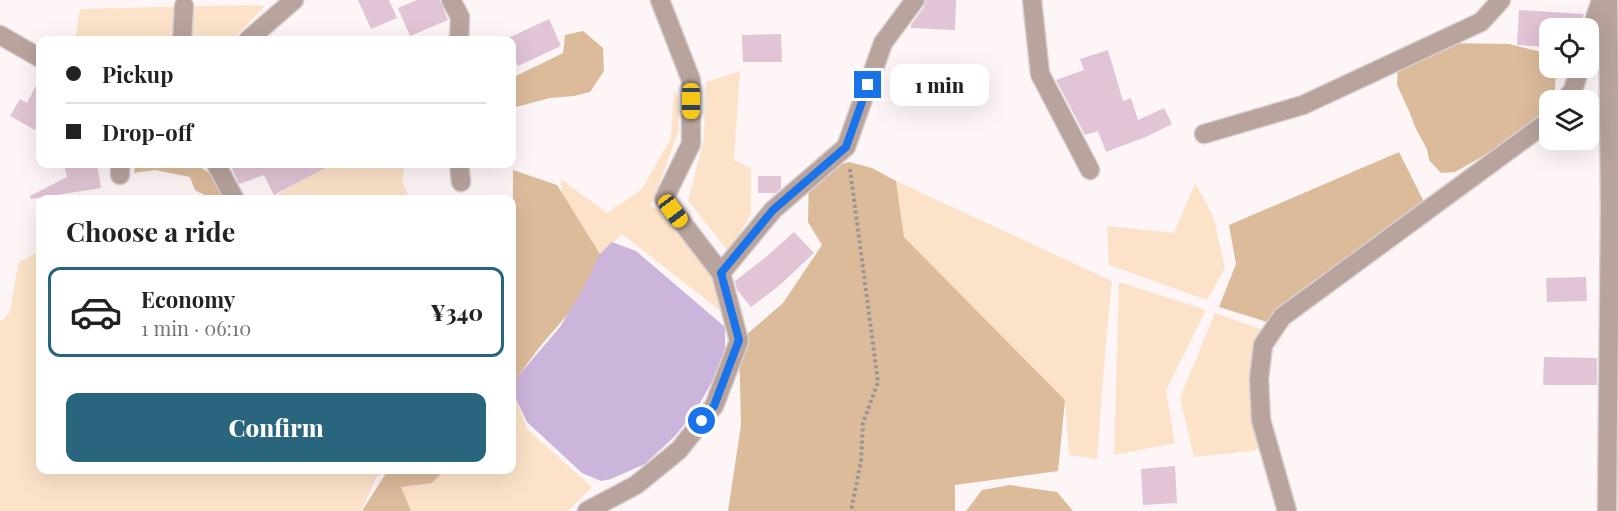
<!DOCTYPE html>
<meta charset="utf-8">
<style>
:root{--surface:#fff;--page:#f2f2f2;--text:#222;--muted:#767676;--line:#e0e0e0;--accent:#29667d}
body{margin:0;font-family:"Playfair Display",serif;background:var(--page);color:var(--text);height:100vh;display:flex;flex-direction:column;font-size:22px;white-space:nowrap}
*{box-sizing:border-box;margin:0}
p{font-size:20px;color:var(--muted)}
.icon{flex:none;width:33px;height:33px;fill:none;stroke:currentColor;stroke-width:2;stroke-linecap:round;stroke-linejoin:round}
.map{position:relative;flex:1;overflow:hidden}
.drawer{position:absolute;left:36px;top:195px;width:480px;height:279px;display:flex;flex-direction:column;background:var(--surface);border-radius:12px;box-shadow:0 6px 24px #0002}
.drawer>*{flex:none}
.banner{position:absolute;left:36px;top:36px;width:480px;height:132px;border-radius:12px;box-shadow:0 6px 24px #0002;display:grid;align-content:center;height:132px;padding:0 30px;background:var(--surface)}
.buttons{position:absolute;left:1539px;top:18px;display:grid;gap:12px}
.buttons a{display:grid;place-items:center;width:60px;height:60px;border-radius:12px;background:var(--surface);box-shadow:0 6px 24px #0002;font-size:30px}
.end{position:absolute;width:27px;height:27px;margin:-14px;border:8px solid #1a73e8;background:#fff;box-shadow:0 0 0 3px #fff}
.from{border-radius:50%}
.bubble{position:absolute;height:42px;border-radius:12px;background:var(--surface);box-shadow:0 6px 24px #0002;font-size:20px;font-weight:800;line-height:42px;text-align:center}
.car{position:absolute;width:18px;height:36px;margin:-18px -9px;border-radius:8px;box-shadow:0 0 4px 2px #0007;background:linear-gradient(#f5c518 24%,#345 0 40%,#f5c518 0 76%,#345 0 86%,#f5c518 0)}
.banner b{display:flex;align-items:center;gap:21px;height:57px;font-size:22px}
.banner b+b{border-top:2px solid var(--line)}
.banner i{width:15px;height:15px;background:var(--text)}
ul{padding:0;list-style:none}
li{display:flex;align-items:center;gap:18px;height:90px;margin:0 12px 9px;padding:0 18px;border:3px solid transparent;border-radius:12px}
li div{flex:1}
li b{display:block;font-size:22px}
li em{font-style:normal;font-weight:800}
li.on{border-color:var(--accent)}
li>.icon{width:54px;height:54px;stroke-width:1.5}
h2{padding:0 30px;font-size:27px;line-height:72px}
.button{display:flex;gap:12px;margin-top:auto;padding:12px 30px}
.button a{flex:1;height:69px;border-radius:12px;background:var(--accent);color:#fff;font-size:24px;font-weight:800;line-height:69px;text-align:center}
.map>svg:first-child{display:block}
</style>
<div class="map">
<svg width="1618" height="511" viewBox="0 0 1618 511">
<rect width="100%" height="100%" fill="#fdf5f6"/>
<g fill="#fce2c9">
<polygon points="248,5 265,6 232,40 75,40 80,9"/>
<polygon points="740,71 734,160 751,168 751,214 729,252 688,201 704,138 706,82"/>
<polygon points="674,90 679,99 679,130 651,206 682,222 728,303 722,312 622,234 600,254 561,192 561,179 607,213 642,189 671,138"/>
<polygon points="330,164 405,164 402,181 410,199 268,200"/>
<polygon points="896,181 1112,281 1105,353 1097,459 1069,455 1065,400 904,237"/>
<polygon points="1195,183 1213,216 1225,268 1207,300 1109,265 1107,226 1174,233"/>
<polygon points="40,251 40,470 386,470 377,477 361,511 0,511 0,322 9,314 19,262"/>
<polygon points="1119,282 1206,310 1166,390 1175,443 1114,455"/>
<polygon points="1215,313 1271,333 1252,352 1261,420 1268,444 1253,451 1194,457 1180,398"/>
<polygon points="513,382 516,399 527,429 592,487 568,511 411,511 401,487 432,483 442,470 512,470 512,384"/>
</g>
<g fill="#dcbb9b">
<polygon points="583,31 603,48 604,71 590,92 574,96 550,98 516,107 512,106 512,78 563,53 565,35"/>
<polygon points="1445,43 1509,44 1549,54 1550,68 1556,68 1555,90 1539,115 1499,147 1455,172 1441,173 1429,160 1427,149 1416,129 1409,111 1397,85 1398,66"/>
<polygon points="1399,152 1428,210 1277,325 1219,307 1236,264 1229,225"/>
<polygon points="849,162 872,168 896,181 904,237 1065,400 1058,471 955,485 955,511 728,511 741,425 739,341 783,303 822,245 808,222 809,174"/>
<polygon points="135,164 196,164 216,178 227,193 222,199 212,199 195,190 190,177 155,170 134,173"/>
<polygon points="513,170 557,185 600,254 601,276 542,344 512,384"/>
<polygon points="388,470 444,470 432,483 401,487 411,511 362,511"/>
<polygon points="1010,485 1057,492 1073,511 966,511 982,490"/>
</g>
<polygon fill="#ccb5db" points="612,242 636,251 725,327 725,349 712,382 696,410 675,436 645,464 611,479 601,481 582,473 527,422 516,399 513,382 560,327 584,287 600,254"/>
<g fill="#e1c4d5">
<polygon points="358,0 389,0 397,18 371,29"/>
<polygon points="417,0 440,0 448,20 410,36 398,8"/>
<polygon points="926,0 956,0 955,30 911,28 911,25 924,7"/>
<polygon points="1519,10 1584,14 1580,28 1550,28 1550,47 1517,45"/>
<polygon points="549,19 561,46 518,66 512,52 512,40 506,40 506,39"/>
<polygon points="781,34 782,62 743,62 742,35"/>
<polygon points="1108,50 1123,101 1131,98 1138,120 1164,108 1172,124 1148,136 1106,152 1098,131 1085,135 1056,80 1084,70 1080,59"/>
<polygon points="40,78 40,121 35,130 10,116 20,99 27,103"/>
<polygon points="64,164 97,164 101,188 31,199 30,196 67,177"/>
<polygon points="230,164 333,164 274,195 264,175 239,184"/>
<polygon points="758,176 781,176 781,188 776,193 758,193"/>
<polygon points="794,232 814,253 780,285 751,307 737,290 735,281 766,257"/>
<polygon points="1586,277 1587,301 1547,302 1546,278"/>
<polygon points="1544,357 1597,358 1597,385 1543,385"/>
<polygon points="1175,466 1177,503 1143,505 1141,469"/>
</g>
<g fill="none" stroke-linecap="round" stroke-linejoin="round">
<defs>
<g id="minor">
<polyline points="451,0 460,17 459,40"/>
<polyline points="1032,0 1040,74 1090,170"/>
<polyline points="0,35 40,58"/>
<polyline points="182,40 184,6"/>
<polyline points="248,40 294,0"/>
<polyline points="1588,40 1601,0"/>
<polyline points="1565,100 1573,90 1580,68"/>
<polyline points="1204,134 1303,105 1481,22 1501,0"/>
<polyline points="216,164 235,200"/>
<polyline points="459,164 461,182"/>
<polyline points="120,175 120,164"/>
<polyline points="721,273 773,210 846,147 883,43 915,0"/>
<polyline points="587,511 636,485 679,450 714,406 739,341 721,273 664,199 691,144 691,80 660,0"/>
<polyline points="1287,511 1261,420 1259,379 1263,345 1282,317 1550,120"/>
<polyline points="1607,511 1610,208 1608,0"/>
</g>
</defs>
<use href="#minor" stroke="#d8cfd0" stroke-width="21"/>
<polyline stroke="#9c9394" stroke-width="4" stroke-dasharray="3 3" stroke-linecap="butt" points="850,169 878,382 863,423 861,461 851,511"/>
<use href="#minor" stroke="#b8a39d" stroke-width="18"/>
</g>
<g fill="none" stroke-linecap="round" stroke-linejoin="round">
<polyline stroke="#1a73e8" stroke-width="8" points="702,421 714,406 739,340 721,273 773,210 846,147 868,85"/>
</g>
</svg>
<div class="buttons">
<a><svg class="icon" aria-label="locate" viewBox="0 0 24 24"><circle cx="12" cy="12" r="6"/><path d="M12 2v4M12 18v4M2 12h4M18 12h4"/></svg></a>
<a><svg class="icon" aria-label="layers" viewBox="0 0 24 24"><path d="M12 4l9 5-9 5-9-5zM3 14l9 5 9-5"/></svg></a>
</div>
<i class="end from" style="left:702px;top:421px"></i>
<i class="end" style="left:868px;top:85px"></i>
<div class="bubble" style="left:890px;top:64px;width:99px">1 min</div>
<i class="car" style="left:691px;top:101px;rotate:180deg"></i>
<i class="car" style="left:673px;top:211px;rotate:143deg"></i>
<div class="banner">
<b><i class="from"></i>Pickup</b>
<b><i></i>Drop-off</b>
</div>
<section class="drawer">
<h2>Choose a ride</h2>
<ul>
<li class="on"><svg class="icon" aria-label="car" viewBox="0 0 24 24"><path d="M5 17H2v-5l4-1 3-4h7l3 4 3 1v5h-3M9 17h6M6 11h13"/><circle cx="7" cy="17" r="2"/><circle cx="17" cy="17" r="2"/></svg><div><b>Economy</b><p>1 min · 06:10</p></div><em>¥340</em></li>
</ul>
<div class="button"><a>Confirm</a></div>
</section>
</div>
